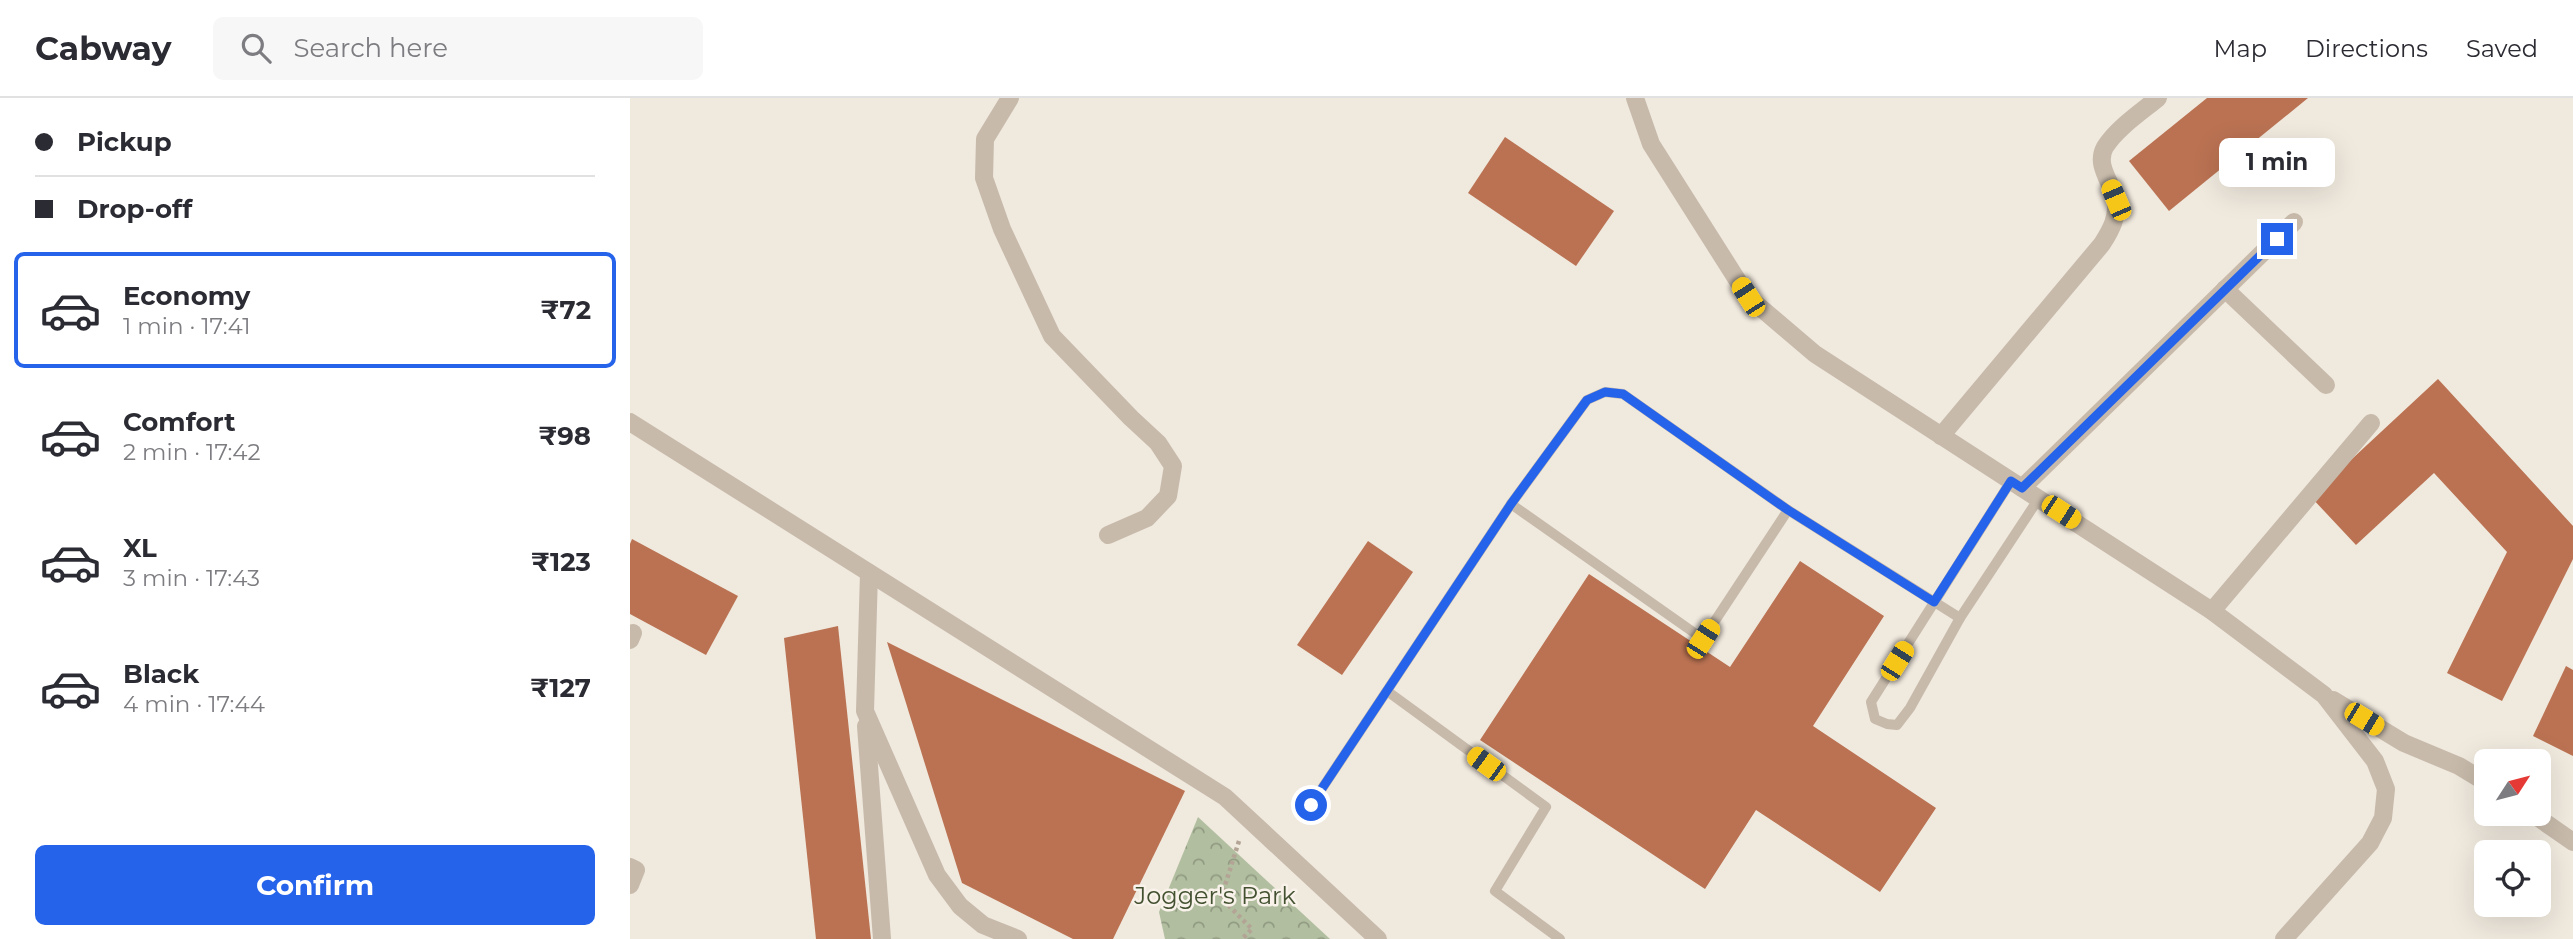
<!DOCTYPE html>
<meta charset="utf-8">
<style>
:root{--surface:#fff;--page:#f7f7f7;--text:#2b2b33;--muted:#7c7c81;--line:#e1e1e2;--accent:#2563eb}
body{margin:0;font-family:Montserrat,sans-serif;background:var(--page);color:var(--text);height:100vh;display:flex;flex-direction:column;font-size:26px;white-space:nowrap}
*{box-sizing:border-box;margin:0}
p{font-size:23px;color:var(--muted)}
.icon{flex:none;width:38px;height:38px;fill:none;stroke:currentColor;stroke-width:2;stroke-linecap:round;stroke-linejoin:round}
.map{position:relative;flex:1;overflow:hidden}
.sheet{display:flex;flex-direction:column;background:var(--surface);width:630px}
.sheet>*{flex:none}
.guide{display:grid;align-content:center;height:154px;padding:0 35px;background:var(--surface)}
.needle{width:46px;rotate:54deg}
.buttons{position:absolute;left:1844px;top:651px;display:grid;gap:14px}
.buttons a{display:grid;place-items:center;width:77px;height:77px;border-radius:10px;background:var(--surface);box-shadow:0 7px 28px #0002;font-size:35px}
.end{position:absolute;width:32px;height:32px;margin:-16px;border:9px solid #2563eb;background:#fff;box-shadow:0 0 0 4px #fff}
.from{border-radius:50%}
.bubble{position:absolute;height:49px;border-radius:10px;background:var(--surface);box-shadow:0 7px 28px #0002;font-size:23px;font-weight:700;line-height:49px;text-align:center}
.car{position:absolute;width:21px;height:42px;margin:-21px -10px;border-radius:9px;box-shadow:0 0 5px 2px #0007;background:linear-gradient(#f5c518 24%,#345 0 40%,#f5c518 0 76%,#345 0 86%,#f5c518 0)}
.guide b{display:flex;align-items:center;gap:24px;height:66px;font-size:26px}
.guide b+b{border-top:2px solid var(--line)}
.guide i{width:18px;height:18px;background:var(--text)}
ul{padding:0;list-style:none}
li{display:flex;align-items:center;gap:21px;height:116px;margin:0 14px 10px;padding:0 21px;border:4px solid transparent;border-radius:10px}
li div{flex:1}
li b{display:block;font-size:26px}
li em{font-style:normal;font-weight:700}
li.current{border-color:var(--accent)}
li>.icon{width:63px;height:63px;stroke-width:1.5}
.cta{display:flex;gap:14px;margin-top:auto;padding:14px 35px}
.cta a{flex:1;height:80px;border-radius:10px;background:var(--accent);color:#fff;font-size:28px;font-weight:700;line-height:80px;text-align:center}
header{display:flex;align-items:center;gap:42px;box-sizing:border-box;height:98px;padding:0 35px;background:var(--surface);border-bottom:2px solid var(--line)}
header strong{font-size:33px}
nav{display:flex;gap:38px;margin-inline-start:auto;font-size:24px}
.search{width:490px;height:63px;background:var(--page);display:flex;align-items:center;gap:18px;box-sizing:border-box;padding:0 24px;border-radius:10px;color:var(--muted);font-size:26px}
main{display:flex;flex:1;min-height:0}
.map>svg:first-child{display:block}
</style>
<header>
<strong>Cabway</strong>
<div class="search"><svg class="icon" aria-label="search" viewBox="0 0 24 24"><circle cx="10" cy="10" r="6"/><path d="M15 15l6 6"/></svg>Search here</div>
<nav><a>Map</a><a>Directions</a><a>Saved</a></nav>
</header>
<main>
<section class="sheet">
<div class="guide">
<b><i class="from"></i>Pickup</b>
<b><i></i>Drop-off</b>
</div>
<ul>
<li class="current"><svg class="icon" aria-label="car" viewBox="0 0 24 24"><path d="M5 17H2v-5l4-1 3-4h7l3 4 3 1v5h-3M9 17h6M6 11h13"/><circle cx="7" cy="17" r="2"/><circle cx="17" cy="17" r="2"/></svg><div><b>Economy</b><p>1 min · 17:41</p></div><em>₹72</em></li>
<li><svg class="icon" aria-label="car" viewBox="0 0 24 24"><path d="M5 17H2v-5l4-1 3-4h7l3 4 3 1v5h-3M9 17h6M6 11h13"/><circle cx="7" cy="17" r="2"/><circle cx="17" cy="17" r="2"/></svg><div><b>Comfort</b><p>2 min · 17:42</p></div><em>₹98</em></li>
<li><svg class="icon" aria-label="car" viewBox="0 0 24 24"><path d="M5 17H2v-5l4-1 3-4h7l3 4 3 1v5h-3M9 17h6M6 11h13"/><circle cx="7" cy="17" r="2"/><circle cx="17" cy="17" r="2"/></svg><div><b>XL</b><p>3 min · 17:43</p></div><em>₹123</em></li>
<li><svg class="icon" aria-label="car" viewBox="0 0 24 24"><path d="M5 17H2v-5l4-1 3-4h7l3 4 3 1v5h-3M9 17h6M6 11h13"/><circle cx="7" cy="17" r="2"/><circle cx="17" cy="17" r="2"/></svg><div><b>Black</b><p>4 min · 17:44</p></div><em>₹127</em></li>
</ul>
<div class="cta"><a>Confirm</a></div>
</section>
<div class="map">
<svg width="1943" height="841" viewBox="0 0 1943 841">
<defs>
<pattern id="park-crowns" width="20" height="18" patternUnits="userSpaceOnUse" patternTransform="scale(1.75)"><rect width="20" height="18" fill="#b1be9f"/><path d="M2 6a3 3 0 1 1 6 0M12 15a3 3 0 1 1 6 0" fill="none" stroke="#919b82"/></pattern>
</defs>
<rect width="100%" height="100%" fill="#f0e9de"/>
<polygon fill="url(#park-crowns)" points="568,719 700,841 535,841 529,814"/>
<g fill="#ba7252">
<polygon points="1577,0 1678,0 1539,113 1499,63"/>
<polygon points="875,39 984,113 946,168 838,95"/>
<polygon points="1808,281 1943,428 1943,461 1872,603 1817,575 1877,454 1804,375 1726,447 1681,399"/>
<polygon points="2,441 108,498 76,557 0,516 0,446"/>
<polygon points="738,443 783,474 712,577 667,547"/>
<polygon points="1170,463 1254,518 1183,628 1306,710 1250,794 1126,712 1075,791 850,642 959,476 1100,569"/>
<polygon points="208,528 241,841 186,841 154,540"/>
<polygon points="257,544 555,693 483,841 443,841 332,785"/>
<polygon points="1936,568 1943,572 1943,658 1903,638"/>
</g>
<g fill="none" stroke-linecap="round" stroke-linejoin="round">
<polyline stroke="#b3a495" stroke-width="4.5" stroke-dasharray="3.5 3.5" stroke-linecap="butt" points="609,743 591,800 622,831 612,841"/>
<g stroke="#c7baab" stroke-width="10">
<polyline points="1381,383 1241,604 1245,621 1257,626 1267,627 1280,610 1330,520 1409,400"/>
<polyline points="881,406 1073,541 1158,412"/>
<polyline points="757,593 916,709 865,793 930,841"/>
<polyline points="681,707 881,406 957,302 975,294 993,296 1158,412 1330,520"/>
</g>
<g stroke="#c7baab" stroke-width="18">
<polyline points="380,0 355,41 354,80 372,131 422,238 501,320 528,345 543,368 538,398 517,420 478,437"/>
<polyline points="1005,0 1021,46 1118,199 1185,256 1582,513 1694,597 1745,663 1756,691 1753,720 1740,745 1654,841"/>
<polyline points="1595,191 1696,287"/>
<polyline points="0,324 595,699 748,841"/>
<path d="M1311,338L1472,146C1481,132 1489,118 1485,100C1481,83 1465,67 1475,49C1487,30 1511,14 1528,0"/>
<polyline points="1392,390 1664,124"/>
<polyline points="239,475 235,613 307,777 330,808 353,827 388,841"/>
<polyline points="1582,513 1741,325"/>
<polyline points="0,542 3,535"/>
<polyline points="1703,602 1774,645 1829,668 1857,685"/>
<polyline points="236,628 252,841"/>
<polyline points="1903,716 1943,744"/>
<polyline points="0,769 6,772 0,787"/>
</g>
</g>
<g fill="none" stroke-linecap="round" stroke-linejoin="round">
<polyline stroke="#2563eb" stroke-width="9" points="681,707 881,406 957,302 975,294 993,296 1158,412 1304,504 1381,383 1392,390 1647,141"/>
</g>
<g text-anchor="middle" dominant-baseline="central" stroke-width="5" stroke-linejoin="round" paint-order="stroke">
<g font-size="24" fill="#435130" stroke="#f8f2ea">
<text x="585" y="797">Jogger's Park</text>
</g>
</g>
</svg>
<div class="buttons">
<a><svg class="needle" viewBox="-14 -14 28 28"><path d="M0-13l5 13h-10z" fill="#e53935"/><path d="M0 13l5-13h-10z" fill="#7c7c81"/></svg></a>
<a><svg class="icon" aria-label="locate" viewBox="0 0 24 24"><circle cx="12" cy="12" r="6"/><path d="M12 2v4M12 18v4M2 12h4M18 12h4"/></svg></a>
</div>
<i class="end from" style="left:681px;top:707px"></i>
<i class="end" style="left:1647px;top:141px"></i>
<div class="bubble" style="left:1589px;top:40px;width:116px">1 min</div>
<i class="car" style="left:1486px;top:102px;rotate:337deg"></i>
<i class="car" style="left:1118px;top:199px;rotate:327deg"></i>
<i class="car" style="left:1431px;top:414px;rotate:123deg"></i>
<i class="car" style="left:1073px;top:541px;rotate:33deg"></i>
<i class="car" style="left:1267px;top:563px;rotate:32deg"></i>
<i class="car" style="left:1734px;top:621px;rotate:121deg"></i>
<i class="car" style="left:856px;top:666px;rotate:306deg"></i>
</div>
</main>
